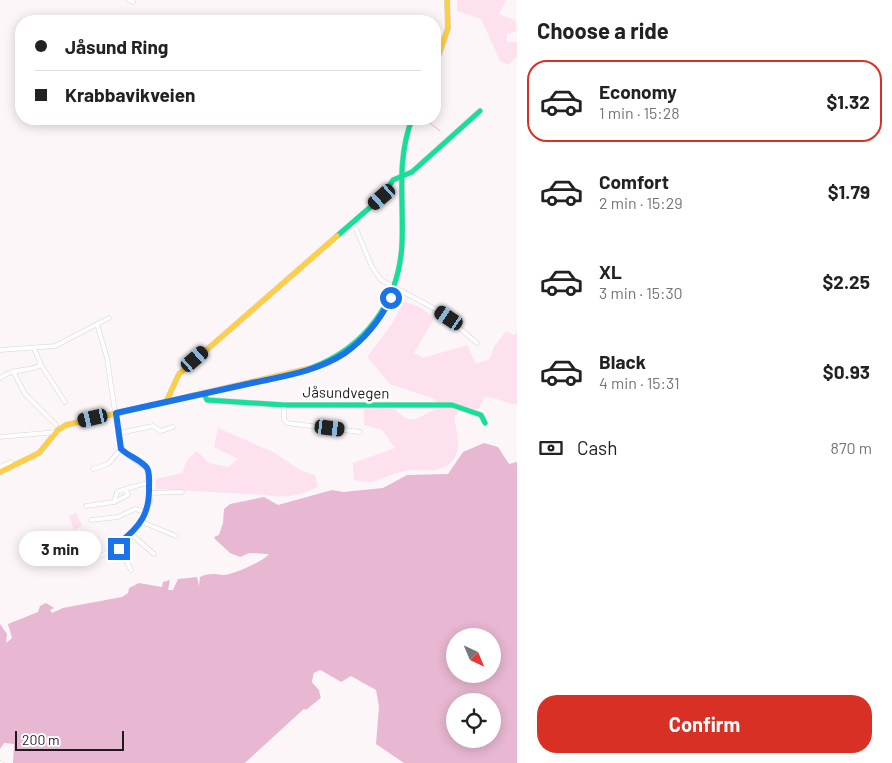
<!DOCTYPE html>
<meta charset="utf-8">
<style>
:root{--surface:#fff;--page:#f6f6f6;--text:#222;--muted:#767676;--line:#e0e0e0;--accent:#d93025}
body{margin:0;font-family:Barlow,sans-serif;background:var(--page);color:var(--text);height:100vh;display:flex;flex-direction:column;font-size:19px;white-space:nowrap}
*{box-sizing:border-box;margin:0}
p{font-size:16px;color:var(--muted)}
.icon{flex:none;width:28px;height:28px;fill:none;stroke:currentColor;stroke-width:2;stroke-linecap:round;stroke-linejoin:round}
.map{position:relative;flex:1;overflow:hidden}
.sheet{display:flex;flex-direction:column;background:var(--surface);width:375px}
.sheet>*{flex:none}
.guide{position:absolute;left:15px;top:15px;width:426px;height:110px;border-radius:20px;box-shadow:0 2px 12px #0003;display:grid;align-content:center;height:110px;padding:0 20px;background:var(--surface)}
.needle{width:32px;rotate:136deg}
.buttons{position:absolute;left:446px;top:628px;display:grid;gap:10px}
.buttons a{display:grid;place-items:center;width:55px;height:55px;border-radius:50%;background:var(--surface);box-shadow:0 2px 12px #0003;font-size:25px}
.scale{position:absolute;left:15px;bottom:12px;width:109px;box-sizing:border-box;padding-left:5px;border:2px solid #1f1a1d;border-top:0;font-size:14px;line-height:18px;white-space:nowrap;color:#1f1a1d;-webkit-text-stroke:4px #fff;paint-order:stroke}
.end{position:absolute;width:22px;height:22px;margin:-11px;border:6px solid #1a73e8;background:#fff;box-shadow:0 0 0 2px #fff}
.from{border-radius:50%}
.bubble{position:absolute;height:35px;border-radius:18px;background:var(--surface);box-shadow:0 2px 12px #0003;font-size:16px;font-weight:700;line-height:35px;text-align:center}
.car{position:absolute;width:15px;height:30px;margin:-15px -8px;border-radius:6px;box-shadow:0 0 4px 1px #0007;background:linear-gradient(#222 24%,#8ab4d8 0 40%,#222 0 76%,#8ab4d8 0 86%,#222 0)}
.guide b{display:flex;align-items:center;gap:18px;height:48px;font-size:19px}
.guide b+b{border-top:1px solid var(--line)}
.guide i{width:12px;height:12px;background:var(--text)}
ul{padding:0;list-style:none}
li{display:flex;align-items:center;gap:15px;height:82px;margin:0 10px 8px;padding:0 10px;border:2px solid transparent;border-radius:20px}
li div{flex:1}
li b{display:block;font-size:19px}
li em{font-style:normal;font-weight:700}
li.selected{border-color:var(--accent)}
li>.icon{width:45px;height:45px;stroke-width:1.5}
h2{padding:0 20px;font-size:22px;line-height:60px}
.pay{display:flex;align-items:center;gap:12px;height:55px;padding:0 20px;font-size:19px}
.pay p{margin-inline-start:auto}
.button{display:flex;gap:10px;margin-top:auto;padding:10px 20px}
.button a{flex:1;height:58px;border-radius:20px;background:var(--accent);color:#fff;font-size:20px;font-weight:700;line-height:58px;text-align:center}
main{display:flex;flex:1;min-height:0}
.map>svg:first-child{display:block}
</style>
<main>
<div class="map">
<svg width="517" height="763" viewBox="0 0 517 763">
<rect width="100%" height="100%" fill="#fcf6f9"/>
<g fill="#fde1ef">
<polygon points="457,0 506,0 499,14 515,20 517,31 507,34 507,42 517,42 517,57 508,65 500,61 481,19 457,11"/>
<path d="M403,302C414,303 427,310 434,319L414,353L423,358L467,345L476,364L490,359L494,347L506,331L514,335L517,333V404C505,404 500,398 485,397L478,410L462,407L454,418C459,439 465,464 435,470C425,471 416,468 405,471C381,476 380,485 354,480L353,463L395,448L382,430L364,425V408L395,409C413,429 418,415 440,408L435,399L390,384L367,357L392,324Z"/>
<path d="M218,428L273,452L302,471L315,475L318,487C302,495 285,499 267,495L156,489V479L182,473L188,459L197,451L209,463L228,467L238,459L214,447Z"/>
<polygon points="76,513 82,526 74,530 69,516"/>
</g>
<path fill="#e8b7d1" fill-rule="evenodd" d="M484,443L498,447L509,464L517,462V763H404L376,744L379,706L376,690L351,676L341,682L320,670L314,673L312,682L319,690L321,698L306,710L304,709L245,763H13L14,744L4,743L0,749V624L7,634L6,643L12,638L8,624L38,612L40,606L46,603L54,608L50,610L52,613L63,608L122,597L128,593L129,588L139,583L162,587L163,582L170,580L168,590H173L178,579L197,577L199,586L200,577C209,573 214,574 222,575C231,576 264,561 269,554L249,553L240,557L230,553L215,539L214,537L219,535L223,523L224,509L230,504L264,497L278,505L332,490L343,492L383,488L407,475L448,474L463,452ZM455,636H492V674H455ZM455,701H492V739H455Z"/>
<polygon fill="#fcf6f9" points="320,670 341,682 340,684 320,673 316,675 315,681 321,689 323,700 307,712 304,712 248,763 245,763 304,709 306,710 321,698 319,690 312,682 314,673"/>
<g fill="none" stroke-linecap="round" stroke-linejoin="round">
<polyline stroke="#e8b7d1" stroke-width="1" points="425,119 440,131"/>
<defs>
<g id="street">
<polyline points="129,0 133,2"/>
<polyline points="351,224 356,229 372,267 381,280 439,311 477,343"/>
<polyline points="97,324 107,358 120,446 128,455 147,469 150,501 142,522 118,545 131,570"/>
<polyline points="34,348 41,365 65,402"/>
<polyline points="0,350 55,346 109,318"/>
<polyline points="13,371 25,394 56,425"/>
<path d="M0,378C13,368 28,372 41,365"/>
<polyline points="284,405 284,419 287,423 360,432"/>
<polyline points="119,433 153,426 160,431 173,427"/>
<polyline points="0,437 57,432"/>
<polyline points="0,467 11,462"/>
<polyline points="93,469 108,464 121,449"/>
<polyline points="149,493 182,492"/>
<path d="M114,502L117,492C121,490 146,483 149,483"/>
<polyline points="86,506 114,502 128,495 126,490"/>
<polyline points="91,520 118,517 135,509 147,512"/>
<polyline points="142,522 176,536"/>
<polyline points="131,534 154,554"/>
<polyline points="102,555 119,549"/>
<polyline points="0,763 1,763"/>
</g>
<g id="fast">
<polyline points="337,236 382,197 393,180 412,172 480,111"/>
<path d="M311,368C365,348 399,302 402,244C404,200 396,161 412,119"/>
<polyline points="204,394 207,400 284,405 452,405 481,415 485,423"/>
</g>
<g id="slow">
<polyline points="435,66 448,28 447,0"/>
<polyline points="166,402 179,374 337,236"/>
<polyline points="0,472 39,453 58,430 66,425 311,368"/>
</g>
</defs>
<use href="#street" stroke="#d8d3d5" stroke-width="5"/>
<use href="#fast" stroke="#d8d3d5" stroke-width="6"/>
<use href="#slow" stroke="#d8d3d5" stroke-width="6"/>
<use href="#street" stroke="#fffefe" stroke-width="4"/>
<use href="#fast" stroke="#16e098" stroke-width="5"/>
<use href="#slow" stroke="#ffcf43" stroke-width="5"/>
</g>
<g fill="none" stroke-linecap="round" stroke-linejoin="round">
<path stroke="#1a73e8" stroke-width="6" d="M119,549V543C140,527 150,513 149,487C149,481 150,473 147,468C141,460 128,456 121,449L116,413C158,404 201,394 243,385C277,377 315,373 345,353C365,339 380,320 391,298"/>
</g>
<g text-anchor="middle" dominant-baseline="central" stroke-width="5" stroke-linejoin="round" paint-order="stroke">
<g font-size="15" fill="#1f1a1d" stroke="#fff">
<text transform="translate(346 392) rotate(1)">Jåsundvegen</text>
</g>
</g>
</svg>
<div class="buttons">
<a><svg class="needle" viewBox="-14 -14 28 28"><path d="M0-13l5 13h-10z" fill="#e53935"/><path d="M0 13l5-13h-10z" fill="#767676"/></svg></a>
<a><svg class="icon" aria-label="locate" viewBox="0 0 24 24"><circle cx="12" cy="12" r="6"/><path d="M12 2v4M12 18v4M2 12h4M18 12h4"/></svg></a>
</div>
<div class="scale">200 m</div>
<i class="end from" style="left:391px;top:298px"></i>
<i class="end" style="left:119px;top:549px"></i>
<div class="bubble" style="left:19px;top:531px;width:82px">3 min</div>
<i class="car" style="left:382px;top:197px;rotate:229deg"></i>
<i class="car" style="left:449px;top:318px;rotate:304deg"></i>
<i class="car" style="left:195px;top:359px;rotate:49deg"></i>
<i class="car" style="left:93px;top:418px;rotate:257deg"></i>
<i class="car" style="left:330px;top:428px;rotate:97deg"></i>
<div class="guide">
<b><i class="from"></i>Jåsund Ring</b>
<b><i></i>Krabbavikveien</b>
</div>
</div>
<section class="sheet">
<h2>Choose a ride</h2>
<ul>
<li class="selected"><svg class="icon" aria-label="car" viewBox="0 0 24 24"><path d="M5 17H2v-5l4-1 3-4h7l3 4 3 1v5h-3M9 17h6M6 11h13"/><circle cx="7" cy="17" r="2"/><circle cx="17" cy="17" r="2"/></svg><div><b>Economy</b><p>1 min · 15:28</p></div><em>$1.32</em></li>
<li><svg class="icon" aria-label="car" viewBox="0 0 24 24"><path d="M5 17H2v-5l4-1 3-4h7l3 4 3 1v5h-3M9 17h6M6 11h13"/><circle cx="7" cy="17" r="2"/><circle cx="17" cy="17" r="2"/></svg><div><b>Comfort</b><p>2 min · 15:29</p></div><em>$1.79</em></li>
<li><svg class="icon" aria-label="car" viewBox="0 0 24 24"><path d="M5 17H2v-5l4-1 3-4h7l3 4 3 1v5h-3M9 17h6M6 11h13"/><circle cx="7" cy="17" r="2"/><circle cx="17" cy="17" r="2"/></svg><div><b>XL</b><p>3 min · 15:30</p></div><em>$2.25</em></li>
<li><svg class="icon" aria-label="car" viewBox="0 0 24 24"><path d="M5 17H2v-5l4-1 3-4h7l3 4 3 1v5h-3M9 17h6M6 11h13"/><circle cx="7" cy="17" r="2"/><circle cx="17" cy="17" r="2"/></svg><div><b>Black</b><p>4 min · 15:31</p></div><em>$0.93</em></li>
</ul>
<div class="pay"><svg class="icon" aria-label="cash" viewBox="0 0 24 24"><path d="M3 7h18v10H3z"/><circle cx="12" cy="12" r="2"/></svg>Cash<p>870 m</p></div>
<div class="button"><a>Confirm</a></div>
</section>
</main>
